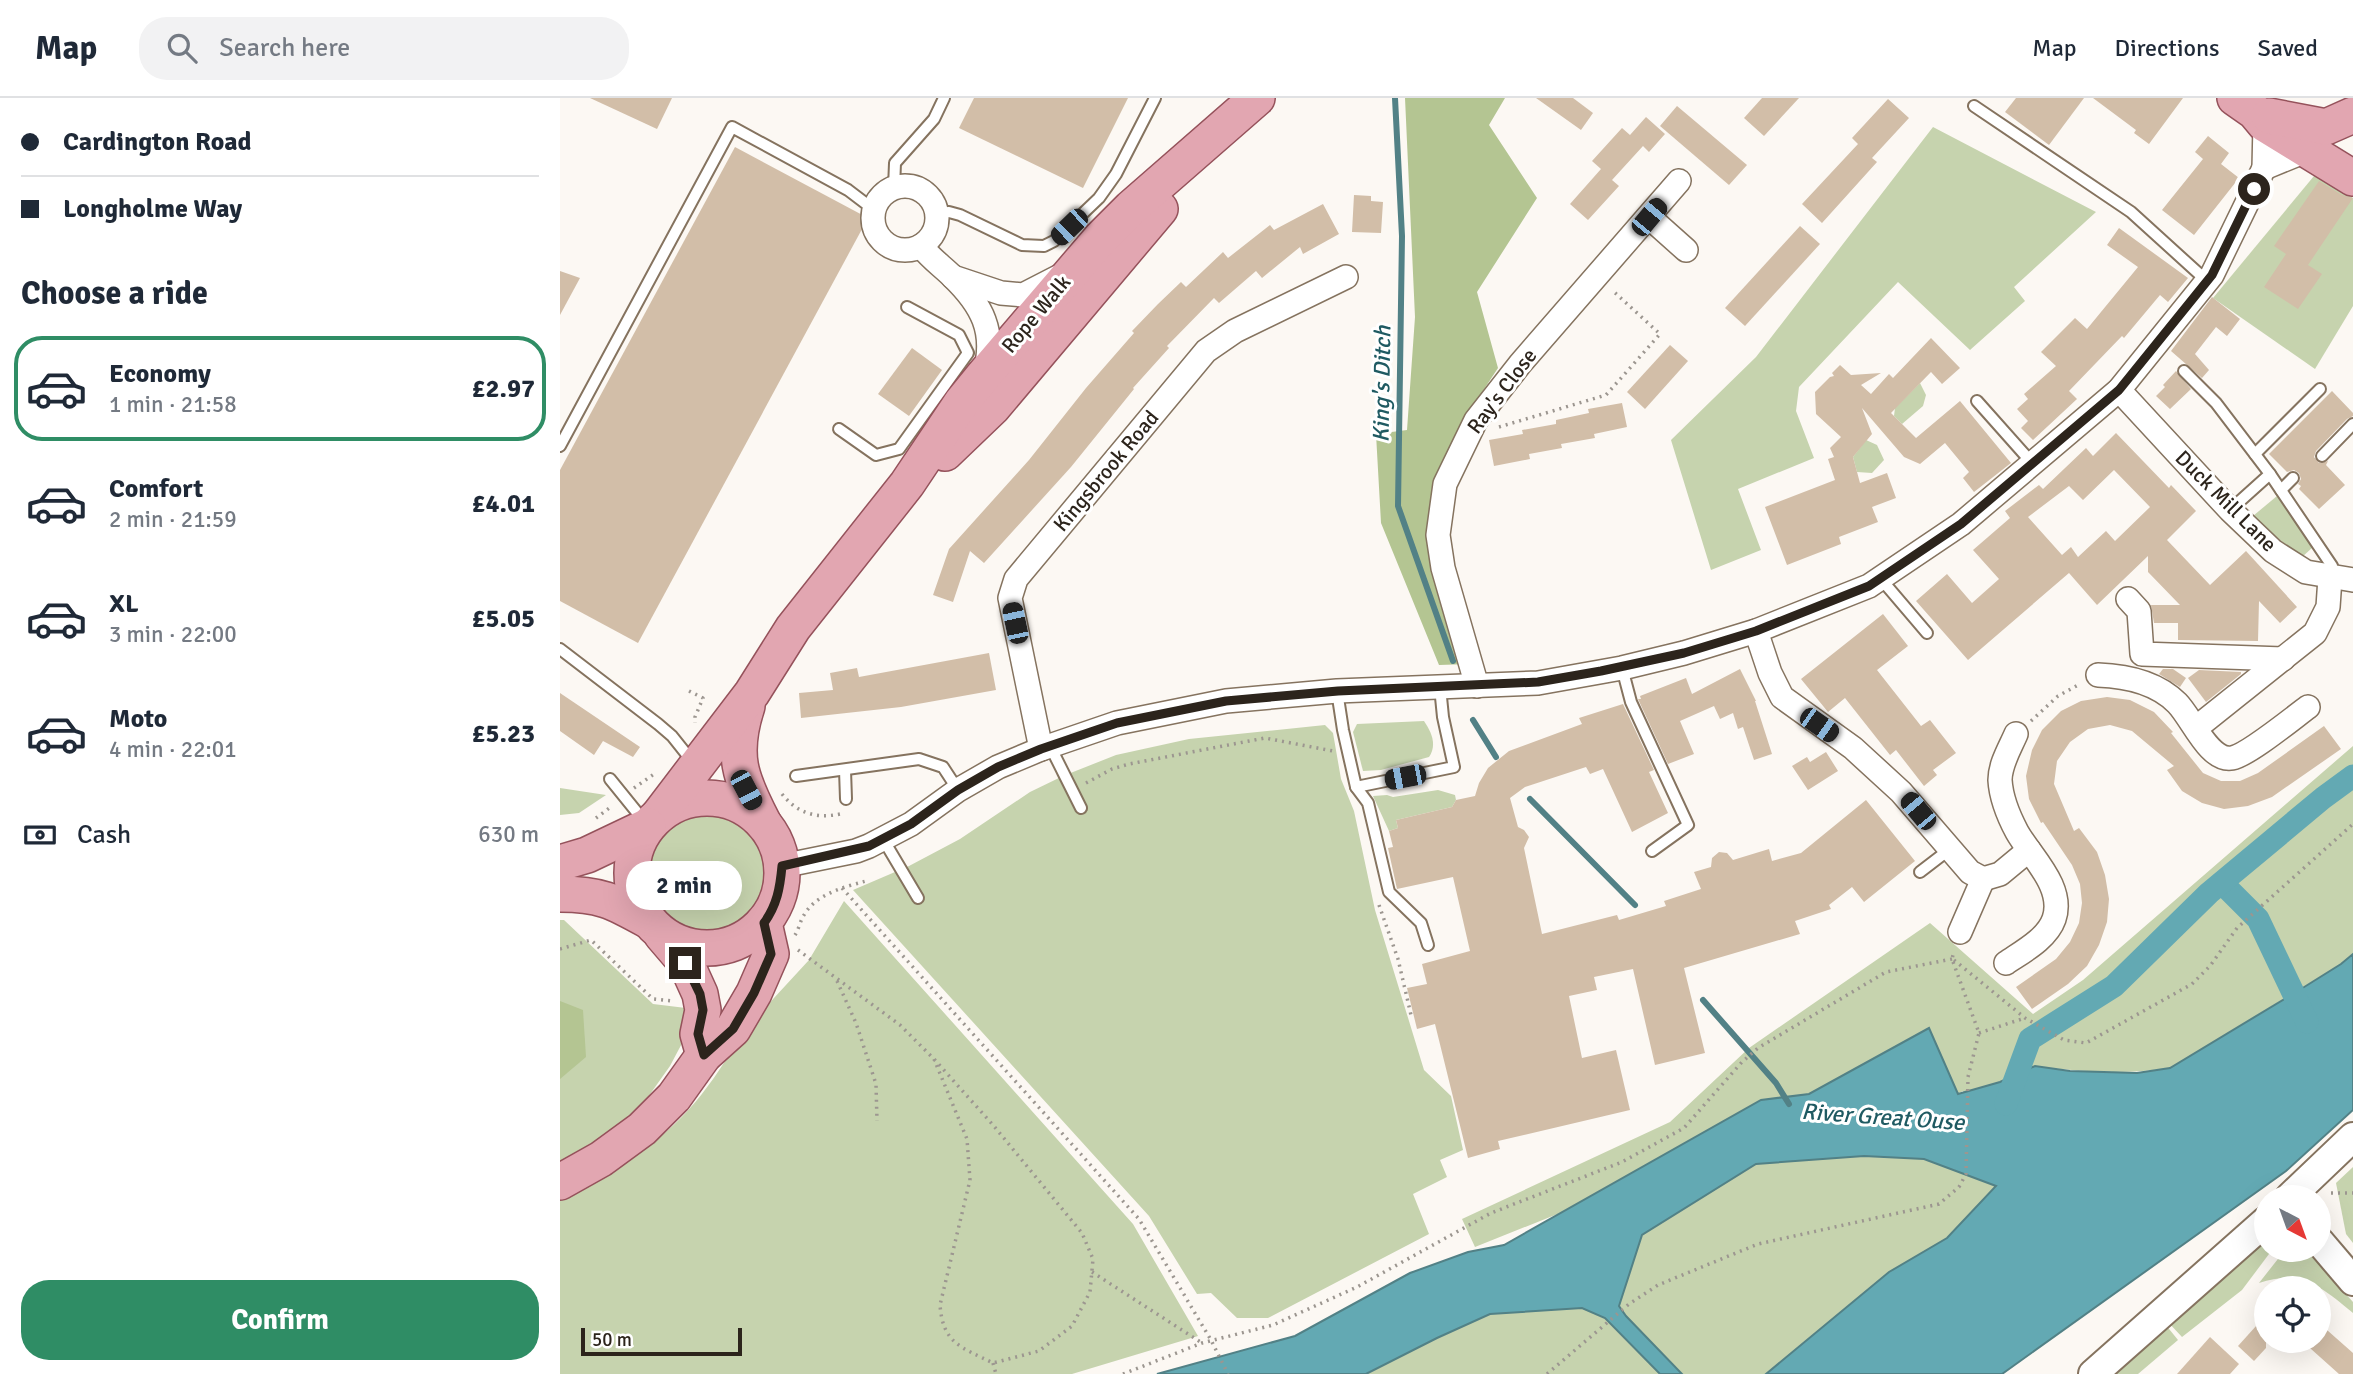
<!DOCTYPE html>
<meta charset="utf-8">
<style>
:root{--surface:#fff;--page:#f2f2f3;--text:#1f2937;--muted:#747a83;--line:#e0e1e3;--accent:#2f8d65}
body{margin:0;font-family:Signika,sans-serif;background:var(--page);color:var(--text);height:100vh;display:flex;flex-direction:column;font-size:26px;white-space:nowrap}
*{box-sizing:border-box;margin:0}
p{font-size:23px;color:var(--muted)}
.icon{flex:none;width:38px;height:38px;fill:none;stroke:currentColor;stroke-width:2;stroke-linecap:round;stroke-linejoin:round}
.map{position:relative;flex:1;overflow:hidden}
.panel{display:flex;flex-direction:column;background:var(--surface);width:560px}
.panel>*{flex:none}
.guide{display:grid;align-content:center;height:154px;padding:0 21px;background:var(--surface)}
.needle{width:46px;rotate:139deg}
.buttons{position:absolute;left:1694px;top:1087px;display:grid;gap:14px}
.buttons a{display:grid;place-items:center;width:77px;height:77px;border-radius:50%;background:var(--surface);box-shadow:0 7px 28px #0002;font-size:35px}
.scale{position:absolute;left:21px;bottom:18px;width:161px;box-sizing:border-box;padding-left:7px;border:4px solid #2c241c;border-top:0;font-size:19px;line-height:24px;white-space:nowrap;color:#2c241c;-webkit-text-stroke:5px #fff;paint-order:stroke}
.end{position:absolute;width:32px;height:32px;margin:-16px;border:9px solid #2c241c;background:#fff;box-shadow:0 0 0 4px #fff}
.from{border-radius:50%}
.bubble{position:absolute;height:49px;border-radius:24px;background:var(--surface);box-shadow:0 7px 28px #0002;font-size:23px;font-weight:700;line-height:49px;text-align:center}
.car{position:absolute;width:21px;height:42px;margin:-21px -10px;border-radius:9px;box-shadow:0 0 5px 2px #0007;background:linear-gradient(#222 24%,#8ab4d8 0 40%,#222 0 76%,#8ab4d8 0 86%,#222 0)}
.guide b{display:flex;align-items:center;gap:24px;height:66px;font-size:26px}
.guide b+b{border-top:2px solid var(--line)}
.guide i{width:18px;height:18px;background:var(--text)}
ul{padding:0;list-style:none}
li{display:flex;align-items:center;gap:21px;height:105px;margin:0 14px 10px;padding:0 7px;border:4px solid transparent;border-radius:28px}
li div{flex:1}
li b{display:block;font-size:26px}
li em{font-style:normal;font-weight:700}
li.current{border-color:var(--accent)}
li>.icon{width:63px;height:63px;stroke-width:1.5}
h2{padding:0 21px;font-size:32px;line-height:84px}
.pay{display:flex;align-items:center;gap:18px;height:77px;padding:0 21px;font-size:26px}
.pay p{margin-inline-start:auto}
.cta{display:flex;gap:14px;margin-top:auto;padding:14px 21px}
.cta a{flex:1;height:80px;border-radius:28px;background:var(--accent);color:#fff;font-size:28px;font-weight:700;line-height:80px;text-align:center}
header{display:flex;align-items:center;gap:42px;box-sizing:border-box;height:98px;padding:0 35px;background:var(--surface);border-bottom:2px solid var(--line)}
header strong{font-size:33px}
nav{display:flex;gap:38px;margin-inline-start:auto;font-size:24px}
.search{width:490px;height:63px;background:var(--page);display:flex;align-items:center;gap:18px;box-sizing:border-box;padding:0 24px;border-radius:28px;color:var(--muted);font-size:26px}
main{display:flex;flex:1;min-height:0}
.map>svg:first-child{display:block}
</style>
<header>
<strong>Map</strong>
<div class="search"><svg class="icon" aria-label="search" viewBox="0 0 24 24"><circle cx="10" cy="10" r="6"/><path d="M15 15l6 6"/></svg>Search here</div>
<nav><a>Map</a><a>Directions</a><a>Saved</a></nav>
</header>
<main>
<section class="panel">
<div class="guide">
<b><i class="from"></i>Cardington Road</b>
<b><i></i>Longholme Way</b>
</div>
<h2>Choose a ride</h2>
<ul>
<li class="current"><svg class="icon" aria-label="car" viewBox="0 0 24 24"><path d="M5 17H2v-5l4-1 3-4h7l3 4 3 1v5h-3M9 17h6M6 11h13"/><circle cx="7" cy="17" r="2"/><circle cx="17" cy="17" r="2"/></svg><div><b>Economy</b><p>1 min · 21:58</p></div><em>£2.97</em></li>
<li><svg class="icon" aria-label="car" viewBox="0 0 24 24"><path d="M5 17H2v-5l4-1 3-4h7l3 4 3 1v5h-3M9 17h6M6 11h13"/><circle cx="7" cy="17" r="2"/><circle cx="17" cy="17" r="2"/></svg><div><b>Comfort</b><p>2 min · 21:59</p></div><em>£4.01</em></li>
<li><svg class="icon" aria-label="car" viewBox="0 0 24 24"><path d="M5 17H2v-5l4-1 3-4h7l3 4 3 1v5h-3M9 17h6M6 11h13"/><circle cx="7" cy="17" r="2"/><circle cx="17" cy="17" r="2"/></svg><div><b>XL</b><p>3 min · 22:00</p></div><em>£5.05</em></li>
<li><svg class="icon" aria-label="car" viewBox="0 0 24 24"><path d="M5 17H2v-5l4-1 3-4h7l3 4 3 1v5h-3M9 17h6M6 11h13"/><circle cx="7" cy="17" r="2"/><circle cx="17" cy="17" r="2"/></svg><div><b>Moto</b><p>4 min · 22:01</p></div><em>£5.23</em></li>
</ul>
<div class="pay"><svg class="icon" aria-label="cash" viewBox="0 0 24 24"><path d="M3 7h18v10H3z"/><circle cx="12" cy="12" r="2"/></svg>Cash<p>630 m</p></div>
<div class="cta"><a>Confirm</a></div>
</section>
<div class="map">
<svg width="1793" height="1276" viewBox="0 0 1793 1276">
<rect width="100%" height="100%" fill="#fcf8f3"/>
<g fill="#c6d3ae">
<polygon points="1373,29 1536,114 1454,189 1465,203 1410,252 1338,184 1239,289 1236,313 1254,360 1178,391 1201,452 1151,472 1111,342 1196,259"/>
<polygon points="1758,77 1793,100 1793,208 1755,271 1653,200 1754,78"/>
<polygon points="1360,285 1366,297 1363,308 1342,326 1334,318 1335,310"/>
<polygon points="1306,342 1317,347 1324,362 1312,375 1297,374 1293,359"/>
<polygon points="1717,398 1753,449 1741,460 1693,418"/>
<path d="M864,623C872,635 877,647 869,659L821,672L803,673L793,634L797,626Z"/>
<polygon points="765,627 773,635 781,681 794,713 815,812 864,972 891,998 903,1052 880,1062 887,1079 853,1096 869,1136 708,1220 677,1220 651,1195 637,1196 589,1118 293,792 349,768 400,741 470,694 503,678 556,657 629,641"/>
<path d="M1793,648V856L1781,866L1610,970C1565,977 1520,974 1475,968L1436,1088L1387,1140L1329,1174L1206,1276H1122L1066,1218L1059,1208L1082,1137L1196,1066L1304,1058L1364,1061L1399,1073L1403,993L1397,996L1369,930L1249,996L1201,1002L1000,1115L915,1149L902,1121L1110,1024L1189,950L1370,825L1473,916L1523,882Z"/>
<polygon points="0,690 46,697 19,715 0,717"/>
<polygon points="878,692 895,697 896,702 892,709 836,722 838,730 829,733 813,698 827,697 833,699"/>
<circle cx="147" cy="775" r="58"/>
<path d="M284,803L573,1126L638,1238L512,1276H0V1096C29,1080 62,1066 89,1047C137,1014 167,962 195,913L201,914L249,862Z"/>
<polygon points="0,822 4,822 93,906 126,910 129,932 110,968 88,999 53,1033 0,1067"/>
<polygon points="1793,1069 1793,1145 1786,1136 1776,1085"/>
<polygon points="1706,1141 1706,1152 1712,1152 1682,1192 1622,1239 1608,1224"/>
<path d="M1725,1152H1746L1793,1204V1215C1761,1189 1742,1171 1699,1185Z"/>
<polygon points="1022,1210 1045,1220 1100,1276 806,1276 877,1240 930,1216"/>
<polygon points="1605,1226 1618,1242 1578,1276 1552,1276"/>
</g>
<g fill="#b4c592">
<polygon points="845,0 945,0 929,27 977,100 917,194 938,270 905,320 878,382 910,566 879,567 821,425 816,336 847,332 855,219"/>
<polygon points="0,903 23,912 26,959 0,981"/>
</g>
<polygon fill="#63a9b3" stroke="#528186" stroke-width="2" points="1793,856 1793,1012 1726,1073 1442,1276 1206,1276 1329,1174 1387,1140 1436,1088 1364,1061 1304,1058 1196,1066 1082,1137 1059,1208 1066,1218 1122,1276 1100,1276 1045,1220 1022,1210 930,1216 877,1240 806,1276 597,1276 735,1238 850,1175 908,1154 944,1147 1201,1002 1249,996 1369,930 1398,996 1440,984 1475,968 1510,973 1577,975 1610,970 1741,891 1781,866"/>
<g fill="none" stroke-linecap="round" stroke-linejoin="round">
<g stroke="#528186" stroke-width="6">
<polyline points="835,0 842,138 838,408 893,563"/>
<polyline points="913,622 936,659"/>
<polyline points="970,701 1075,807"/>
<polyline points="1143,902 1216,985 1229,1006"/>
</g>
<g stroke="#63a9b3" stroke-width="23">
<polyline points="1662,785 1698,821 1747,924"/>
<polyline points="1446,1006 1470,941 1554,888 1649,795 1763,700 1793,678"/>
</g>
</g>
<g fill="#d2bea8" fill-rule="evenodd">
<polygon points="30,0 112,0 97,31"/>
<polygon points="414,0 568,0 523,90 399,30"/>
<polygon points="976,0 1013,0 1033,15 1021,32"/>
<polygon points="1202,0 1239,0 1204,38 1184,20"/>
<polygon points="1456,0 1524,0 1489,47 1445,14"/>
<polygon points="1533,0 1623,0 1589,46 1574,35 1576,32"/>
<polygon points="1328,1 1349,20 1312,60 1317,64 1262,125 1242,106 1298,46 1292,40"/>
<polygon points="1117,8 1187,67 1169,87 1100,28"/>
<polygon points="1086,19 1105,36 1089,54 1083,48 1052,82 1059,88 1028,122 1010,106 1041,71 1032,63 1062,30 1070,37"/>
<polygon points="1648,38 1669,55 1661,66 1679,80 1634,137 1602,112 1643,61 1635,54"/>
<polygon points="175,49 308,120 78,545 0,503 0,372"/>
<polygon points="1759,83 1782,97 1793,100 1748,167 1762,176 1738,211 1704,189 1726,156 1714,148"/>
<polygon points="794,97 811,98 811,103 823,104 821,135 792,134"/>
<polygon points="763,106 779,136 743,156 740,149 702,180 696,173 659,205 654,200 607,248 609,250 573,290 574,291 511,369 424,465 410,453 393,504 373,497 389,451 469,362 526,290 574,235 572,233 598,206 621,184 626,189 663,154 668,160 710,127 714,132"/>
<polygon points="1240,128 1260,146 1185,228 1165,210"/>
<polygon points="1559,130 1628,180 1608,204 1600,197 1564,240 1562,238 1509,293 1517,301 1473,342 1461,330 1468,323 1457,311 1468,301 1464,296 1496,268 1481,254 1515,220 1527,231 1578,169 1547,147"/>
<polygon points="0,173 20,180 0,217"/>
<polygon points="1652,199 1680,221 1667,238 1656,229 1635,256 1649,272 1642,280 1611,253"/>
<polygon points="1371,240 1400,270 1382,286 1371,274 1331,315 1356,340 1400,303 1451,365 1414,394 1403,380 1409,374 1385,345 1360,366 1344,359 1302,310 1312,336 1293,359 1300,385 1327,375 1336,400 1312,409 1318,424 1279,439 1281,446 1227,467 1205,409 1275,382 1268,361 1274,359 1270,350 1281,339 1256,316 1255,294 1270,279 1274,278 1272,275 1280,267 1291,277 1321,275 1301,287 1311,296 1329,276 1333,280"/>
<polygon points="1110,247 1128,263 1085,311 1067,294"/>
<polygon points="352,250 382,272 349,318 318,296"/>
<polygon points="1616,273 1631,291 1610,311 1596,298 1605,289 1603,287"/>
<polygon points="1772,293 1793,315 1793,318 1787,321 1756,353 1754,359 1759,365 1768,363 1766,367 1785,387 1759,411 1739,391 1741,388 1738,386 1741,381 1739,375 1734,372 1727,374 1709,356"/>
<polygon points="1062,305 1067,329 1034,336 1035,340 1001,346 1002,350 969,356 970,361 934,368 929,342 963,336 962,332 996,326 996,322 1029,315 1028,311"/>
<path d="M1556,335L1609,390L1611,387L1636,413L1607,442L1650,487L1686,453L1737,509L1720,525L1699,503L1698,543L1618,542V525H1594L1591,507H1620L1588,474V458L1537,507L1509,475L1408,562L1356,503L1387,476L1412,505L1439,481L1413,452L1450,420L1445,413L1479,387L1483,391L1526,350L1533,358ZM1554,372L1590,409L1555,443L1546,433L1518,459L1511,449L1502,457L1468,419L1509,388L1523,402Z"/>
<polygon points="1323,516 1348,548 1317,572 1361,628 1370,622 1396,655 1373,672 1377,677 1364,688 1336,652 1330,657 1285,600 1268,614 1241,581"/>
<polygon points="429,555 436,592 341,609 241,620 239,595 273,592 270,575 297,570 299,579"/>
<polygon points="1180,571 1196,603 1195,603 1212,656 1194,662 1183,629 1178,631 1173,615 1160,621 1154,608 1120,623 1134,656 1108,666 1078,601 1081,601 1080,598 1126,580 1132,596"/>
<polygon points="1603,571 1613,571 1626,580 1620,589 1599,576"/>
<polygon points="1639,572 1681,574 1681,576 1646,604 1628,580"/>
<polygon points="0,595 80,649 73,659 43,643 34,657 0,633"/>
<polygon points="1547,599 1570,602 1594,614 1613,634 1611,635 1643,675 1661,683 1680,683 1698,675 1764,628 1781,651 1712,699 1688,708 1664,711 1642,705 1622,693 1607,672 1614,668 1572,633 1550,627 1528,631 1510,644 1497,663 1494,686 1514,733 1519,730 1537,754 1545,777 1549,801 1547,824 1539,847 1527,868 1508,886 1472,911 1456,889 1496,861 1510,844 1519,825 1522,805 1520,786 1512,767 1483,724 1481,725 1469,701 1466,678 1472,652 1482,632 1501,613 1521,603"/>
<polygon points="1063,606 1094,672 1089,674 1108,715 1072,734 1043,671 1030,676 1026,669 965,689 950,700 958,729 964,732 969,739 964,750 982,836 1057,817 1059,822 1106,808 1104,803 1141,791 1134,774 1151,769 1152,760 1159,754 1167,755 1173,762 1209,751 1212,763 1241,755 1306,702 1355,763 1304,804 1292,789 1269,807 1271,811 1235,823 1240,836 1124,870 1145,955 1095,967 1073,871 1034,879 1037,892 1009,898 1022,960 1056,952 1070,1012 938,1043 940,1051 908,1060 875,926 857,931 847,890 867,886 862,866 910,853 893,779 837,791 828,750 833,749 829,733 838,730 836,722 892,709 896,702 915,698 919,685 928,670 949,653 1022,626 1019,620"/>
<polygon points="1266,654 1278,673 1248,692 1232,668 1247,659 1250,664"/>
<polygon points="1706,1217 1706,1250 1694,1263 1678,1248"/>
<polygon points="1759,1225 1793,1255 1793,1276 1779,1276 1741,1242 1759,1242"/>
<polygon points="1650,1239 1679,1266 1670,1276 1617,1276"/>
</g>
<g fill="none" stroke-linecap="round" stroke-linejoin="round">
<defs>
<g id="service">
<polyline points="1414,8 1571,114 1647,183"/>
<polyline points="334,90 335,65 374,21 384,0"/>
<polyline points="377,115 389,114 400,117 462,147 484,148 494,143 539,100 556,76 595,0"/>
<polyline points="1624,273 1656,305 1710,376 1670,412"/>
<polyline points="1417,303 1473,366"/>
<polyline points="279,331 316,357 339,351 408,255 399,237 347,209"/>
<polyline points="0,348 172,29 288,92 313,111"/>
<polyline points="1695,356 1760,291"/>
<polyline points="1762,358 1793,326"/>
<polyline points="1710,376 1772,468 1770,480"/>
<polyline points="1721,392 1733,380"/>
<polyline points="1321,481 1367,535"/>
<polyline points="0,551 98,626 112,638 132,663"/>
<polyline points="1062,570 1071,604 1128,727 1092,753"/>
<polyline points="777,593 783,632 796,689 894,669 883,619 880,589"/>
<polyline points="490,648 521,710"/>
<polyline points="285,672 286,701"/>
<polyline points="236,678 359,661 383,669 398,692"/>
<polyline points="50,681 84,723"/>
<polyline points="796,689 808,705 829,794 861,825 868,847"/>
<polyline points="323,741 358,800"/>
<polyline points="1360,774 1390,751"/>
</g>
<g id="minor">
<polyline points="1705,26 1704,70 1748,52"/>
<circle cx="345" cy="120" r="32"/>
<polyline points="1089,119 1126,152"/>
<path d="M361,148C371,161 382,168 393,179C422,207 436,234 425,274"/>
<polyline points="393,179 441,195 463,197 498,179"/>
<polyline points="1559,292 1670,412 1713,453 1746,474 1793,482"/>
<polyline points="1568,501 1579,513 1582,556 1723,561"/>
<polyline points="1196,533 1210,575 1222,599 1293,650 1341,694 1410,774 1423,781 1400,834"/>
<path d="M1538,577C1567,578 1596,584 1617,605C1632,620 1649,664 1672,660C1688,657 1733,620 1748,609"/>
<polyline points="917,588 883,470 878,437 885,386 916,322 960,266 1119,83"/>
<polyline points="1636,630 1755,535 1768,509 1770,480"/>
<polyline points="481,651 450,500 456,481 646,253 675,233 786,179"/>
<polyline points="222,768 296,753 309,748 351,726 398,692 438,669 481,651 557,625 666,603 777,593 978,585 1062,570 1124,555 1196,533 1309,488 1401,426 1559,292 1652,177 1704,70"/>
<polyline points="1423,781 1440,776 1469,752"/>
<path d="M1446,865C1462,854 1487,841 1494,821C1505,789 1471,759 1457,734C1449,719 1441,699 1440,682C1440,666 1450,650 1456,636"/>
</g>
<g id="tertiary">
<polyline points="1730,1099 1793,1039"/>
<polyline points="1759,1143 1793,1183"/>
<polyline points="1533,1276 1706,1123"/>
</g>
<g id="primary">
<polyline points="1675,0 1695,14 1705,26 1793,80"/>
<polyline points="1709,18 1766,29 1793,17"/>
<polyline points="385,355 433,309 600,111"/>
<path d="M187,608C171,657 180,680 203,724"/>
<circle cx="147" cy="775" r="75"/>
<polyline points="99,717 192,595 233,530 347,386 402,304 424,277 541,140 571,110 697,0"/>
<polyline points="0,765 27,757 88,728"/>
<path d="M0,796C40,796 53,803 87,822"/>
<polyline points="102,837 126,865 140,896 143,912 138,936 144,957"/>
<polyline points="0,1084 41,1061 82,1031 114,999 144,957 173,931 194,895 211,856 204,825"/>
</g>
</defs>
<use href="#service" stroke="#85735f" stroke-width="14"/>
<use href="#minor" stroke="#85735f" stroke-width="26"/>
<use href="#tertiary" stroke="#85735f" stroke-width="32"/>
<use href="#primary" stroke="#95525b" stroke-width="38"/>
<g stroke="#9c9690" stroke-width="3.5" stroke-dasharray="2 5" stroke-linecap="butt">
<polyline points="939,329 1046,297 1100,236 1052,192"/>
<polyline points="129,593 143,600 135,619 135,625"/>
<polyline points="1471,623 1498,598 1520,586"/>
<polyline points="526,685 552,671 569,666 705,640 773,653"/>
<polyline points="74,690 94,676"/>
<path d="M222,696C237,715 256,721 280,716"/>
<polyline points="36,720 52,708"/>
<polyline points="282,790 579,1121 651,1242 668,1276"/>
<polyline points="819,807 838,861 851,917 848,918"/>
<path d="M235,837C239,831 240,823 244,817C256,796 284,789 306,783"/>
<polyline points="0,851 31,842 93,901 113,903"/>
<path d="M238,852L340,927L374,961L433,1027L522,1135L533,1161L530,1194L512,1228L479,1253L433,1265C401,1249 383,1246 380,1207L410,1082L407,1041L374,961"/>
<polyline points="1394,862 1465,920 1504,942 1526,945 1632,886 1650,868 1677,830 1793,726"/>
<polyline points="277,883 296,925 316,986 317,1023"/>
<polyline points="1419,935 1465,920"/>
<polyline points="1771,1095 1793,1095"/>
<polyline points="532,1174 642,1245"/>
<polyline points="433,1265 436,1276"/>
<polyline points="563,1276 642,1245 713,1227 797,1189 931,1115 1062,1064 1124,1030 1182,964 1198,950 1326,874 1392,861"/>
<polyline points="987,1276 1069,1206 1098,1187 1198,1146 1379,1106 1399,1089 1406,1076 1408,979 1419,935 1392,861 1394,853"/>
</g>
<use href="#service" stroke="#fff" stroke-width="10"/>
<use href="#minor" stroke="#fff" stroke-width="23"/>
<use href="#tertiary" stroke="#fff" stroke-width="28"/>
<use href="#primary" stroke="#e2a6b1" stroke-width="35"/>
</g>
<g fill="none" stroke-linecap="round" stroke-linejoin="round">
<path stroke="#2c241c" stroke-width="9" d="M125,865L140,896L143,912L138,936L144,957L173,931L194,895L211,856L204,825C217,807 220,790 222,768L309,748L351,726L398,692L438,669L481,651L557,625L666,603L778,593L978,584L1041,573L1124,555L1196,533L1309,488L1401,426L1559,292L1652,177L1694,91"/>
</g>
<g text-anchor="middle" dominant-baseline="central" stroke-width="6" stroke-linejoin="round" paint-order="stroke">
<g font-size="21" fill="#2c241c" stroke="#fff">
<text transform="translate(476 216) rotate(-50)">Rope Walk</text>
<text transform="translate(942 293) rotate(-53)">Ray's Close</text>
<text transform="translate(546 373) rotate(-50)">Kingsbrook Road</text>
<text transform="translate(1666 403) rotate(45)">Duck Mill Lane</text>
</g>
<g font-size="23" font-style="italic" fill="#1f5a62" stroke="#fff">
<text transform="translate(822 286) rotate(-89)">King's Ditch</text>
<text transform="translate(1323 1019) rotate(4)">River Great Ouse</text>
</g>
</g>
</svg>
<div class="buttons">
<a><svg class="needle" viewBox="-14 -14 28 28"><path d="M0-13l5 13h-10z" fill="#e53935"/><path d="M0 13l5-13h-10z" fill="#747a83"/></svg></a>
<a><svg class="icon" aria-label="locate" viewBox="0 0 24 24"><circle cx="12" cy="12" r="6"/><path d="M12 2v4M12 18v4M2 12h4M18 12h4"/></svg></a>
</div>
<div class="scale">50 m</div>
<i class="end from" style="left:1694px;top:91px"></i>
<i class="end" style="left:125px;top:865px"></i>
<div class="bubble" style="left:66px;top:763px;width:116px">2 min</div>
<i class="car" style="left:1089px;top:119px;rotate:40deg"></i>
<i class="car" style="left:509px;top:129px;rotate:226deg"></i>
<i class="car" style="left:455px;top:525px;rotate:348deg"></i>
<i class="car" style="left:1259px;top:627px;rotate:125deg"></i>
<i class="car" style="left:845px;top:679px;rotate:259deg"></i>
<i class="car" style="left:186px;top:692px;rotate:152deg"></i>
<i class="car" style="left:1358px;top:713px;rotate:320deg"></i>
</div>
</main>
